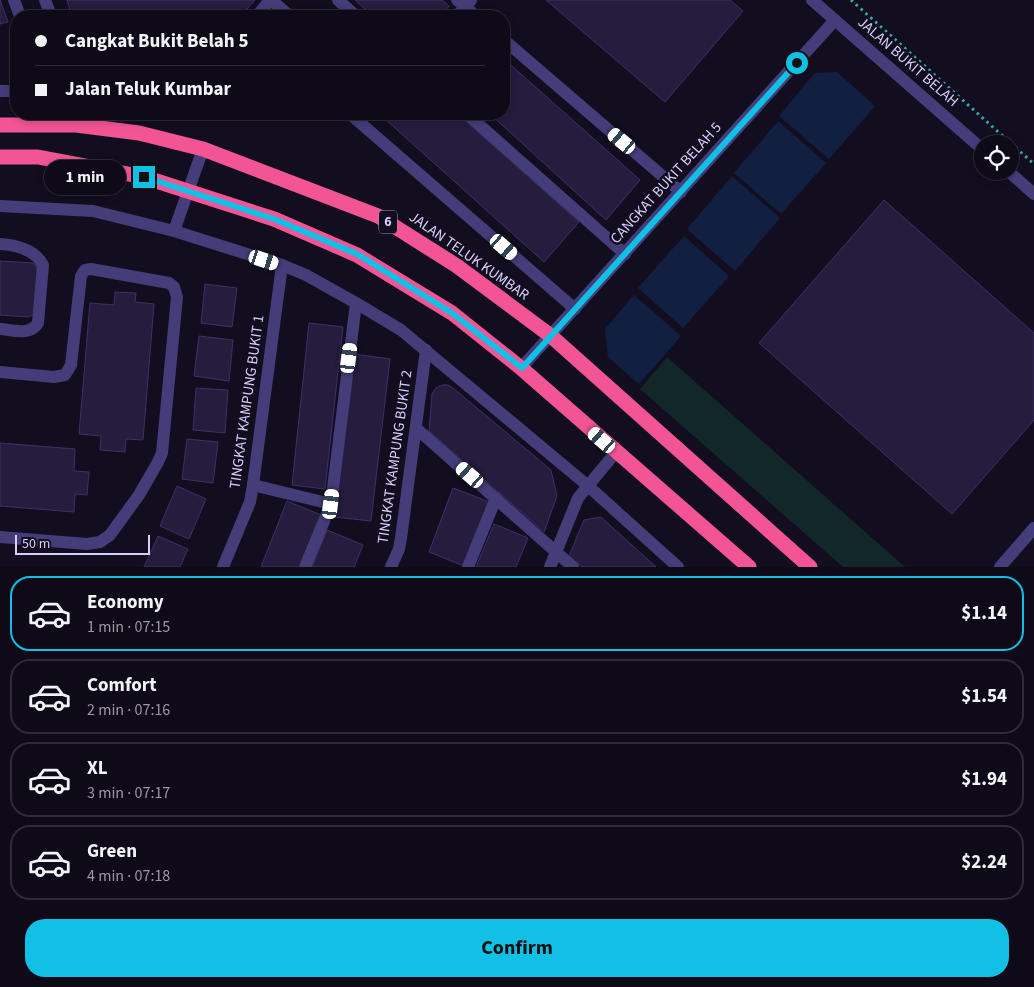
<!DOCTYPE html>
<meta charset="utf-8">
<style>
:root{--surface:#0e0a17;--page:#1c1824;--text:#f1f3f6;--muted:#9b9aa1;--line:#2e2b36;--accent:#12c0e6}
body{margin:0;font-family:"Source Sans 3",sans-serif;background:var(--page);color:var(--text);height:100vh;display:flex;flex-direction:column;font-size:19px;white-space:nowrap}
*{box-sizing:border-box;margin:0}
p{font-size:16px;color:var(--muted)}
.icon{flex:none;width:28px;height:28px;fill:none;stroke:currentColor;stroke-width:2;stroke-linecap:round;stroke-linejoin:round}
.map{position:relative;height:567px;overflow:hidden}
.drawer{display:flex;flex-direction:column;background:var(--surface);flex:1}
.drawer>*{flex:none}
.hud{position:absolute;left:10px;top:10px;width:500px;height:110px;border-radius:20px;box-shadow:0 2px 8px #0003,0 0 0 1px var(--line);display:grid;align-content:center;height:110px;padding:0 25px;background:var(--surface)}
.buttons{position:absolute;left:974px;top:135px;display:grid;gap:10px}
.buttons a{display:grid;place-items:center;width:45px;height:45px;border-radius:50%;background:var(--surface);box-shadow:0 2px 8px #0003,0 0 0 1px var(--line);font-size:25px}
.scale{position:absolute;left:15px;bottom:12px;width:135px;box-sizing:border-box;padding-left:5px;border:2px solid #d8d0fb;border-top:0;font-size:14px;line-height:18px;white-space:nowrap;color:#d8d0fb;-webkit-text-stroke:4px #120e1f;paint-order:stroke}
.end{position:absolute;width:22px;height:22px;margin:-11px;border:6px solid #12c0e6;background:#111;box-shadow:0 0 0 2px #111}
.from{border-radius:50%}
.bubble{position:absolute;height:35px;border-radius:18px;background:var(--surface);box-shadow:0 2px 8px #0003,0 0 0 1px var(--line);font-size:16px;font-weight:700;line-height:35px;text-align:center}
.car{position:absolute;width:15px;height:30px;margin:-15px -8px;border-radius:6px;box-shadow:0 0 4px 1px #0007;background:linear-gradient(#fff 24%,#345 0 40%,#fff 0 76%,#345 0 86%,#fff 0)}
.hud b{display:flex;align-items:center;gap:18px;height:48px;font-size:19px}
.hud b+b{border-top:1px solid var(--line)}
.hud i{width:12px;height:12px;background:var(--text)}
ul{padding:9px 0 0;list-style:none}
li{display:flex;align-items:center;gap:15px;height:75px;margin:0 10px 8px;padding:0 15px;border:2px solid var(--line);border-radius:20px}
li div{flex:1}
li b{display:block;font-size:19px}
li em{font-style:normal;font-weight:700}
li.selected{border-color:var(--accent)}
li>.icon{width:45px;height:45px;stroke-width:1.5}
.action{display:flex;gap:10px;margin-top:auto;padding:10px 25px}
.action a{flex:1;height:58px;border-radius:20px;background:var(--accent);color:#111;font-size:20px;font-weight:700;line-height:58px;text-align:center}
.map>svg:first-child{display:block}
</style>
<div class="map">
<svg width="1034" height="567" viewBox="0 0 1034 567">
<rect width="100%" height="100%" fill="#120e1f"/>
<polygon fill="#122728" points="667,357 905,567 843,567 640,389"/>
<g fill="#112040">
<polygon points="837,72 875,106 829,159 779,116 815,73"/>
<polygon points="778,121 826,163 781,214 734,173"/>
<polygon points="732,176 780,218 735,271 687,229"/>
<polygon points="684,236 729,276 683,328 638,288"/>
<polygon points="634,295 681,336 639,384 608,357 605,329"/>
</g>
<g fill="#251c3e" stroke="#3f3069">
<polygon points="0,0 8,22 0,24"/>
<polygon points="67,0 255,0 247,9 225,16 72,16"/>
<polygon points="355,0 442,0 449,6 441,16 373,16"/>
<polygon points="546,0 730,0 743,11 665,102"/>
<polygon points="504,59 640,180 606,220 490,114 504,114"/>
<polygon points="390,114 458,114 579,222 544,262 385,119"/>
<polygon points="884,200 1034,333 1034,420 952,514 759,343"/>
<polygon points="0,261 33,263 40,270 35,314 28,317 0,315"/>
<polygon points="205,284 237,288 232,327 201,323"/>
<polygon points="115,292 136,293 135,302 154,304 143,440 126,439 125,452 100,450 101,436 79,434 90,303 114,305"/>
<polygon points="309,323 343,327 325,489 292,485"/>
<polygon points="199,336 233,340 229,381 194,376"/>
<polygon points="353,354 390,359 371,521 334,517"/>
<polygon points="442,385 448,385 453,388 551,470 557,496 544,532 429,431 432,394 436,388"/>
<polygon points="196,388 228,390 225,433 193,430"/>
<polygon points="187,439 218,442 213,483 182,479"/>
<polygon points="0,443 75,449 74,471 89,472 87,495 75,494 74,512 0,506"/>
<polygon points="177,486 206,499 189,539 160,526"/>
<polygon points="453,488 487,501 487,507 464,566 429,552"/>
<polygon points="287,501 321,515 300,567 261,567"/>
<polygon points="601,517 656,567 582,567 569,556 584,520"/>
<polygon points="494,524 528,538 516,567 476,567"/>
<polygon points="327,530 363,545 354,567 312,567"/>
<polygon points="158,536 188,549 180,567 144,567"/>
</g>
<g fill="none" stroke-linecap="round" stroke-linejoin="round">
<polyline stroke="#37a6a8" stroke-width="3" stroke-dasharray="2.5 4" stroke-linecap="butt" points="851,0 1034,164"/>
<g stroke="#443d7a" stroke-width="12">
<polyline points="14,0 20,16"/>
<polyline points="45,0 51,16"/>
<polyline points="271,0 290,16"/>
<polyline points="338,0 356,16"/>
<polyline points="457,0 476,16"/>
<polyline points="812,0 982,149"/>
<polyline points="257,16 270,0"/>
<polyline points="457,16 471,0"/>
<polyline points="504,40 681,192"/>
<polyline points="0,91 16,91"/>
<polyline points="350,114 575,309"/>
<polyline points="467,114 625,254"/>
<polyline points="1008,171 1034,194"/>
<polyline points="0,206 93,211 174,231 282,265 306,275 356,303 401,330 587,485 678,567"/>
<polyline points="174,231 203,149"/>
<path d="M0,244C16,245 35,250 43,265L38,323C30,336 13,330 0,329"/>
<polyline points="521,368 835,20"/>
<polyline points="0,372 54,377 65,375 71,365 81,276 85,270 91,269 169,283 174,287 177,297 162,453 158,462 139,495 110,535 100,542 87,544 0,537"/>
<polyline points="417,429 573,567"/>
<polyline points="253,485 331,504"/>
<polyline points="223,567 250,502 253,485 282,265"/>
<polyline points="305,567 331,504 356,303"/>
<polyline points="391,567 399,549 401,538 426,350"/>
<polyline points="468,567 496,498"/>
<polyline points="550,567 578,498 616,452"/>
<polyline points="1000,567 1034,528"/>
</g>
<g stroke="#f25494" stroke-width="15">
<polyline points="0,125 76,125 139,133 203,149 378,216 457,266 551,336 810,567"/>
<polyline points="0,157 38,157 144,177 274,219 357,255 452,313 521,368 749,567"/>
</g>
</g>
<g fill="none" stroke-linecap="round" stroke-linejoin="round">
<polyline stroke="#12c0e6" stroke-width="6" points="144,177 274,219 357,254 452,313 522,368 797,63"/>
</g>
<g text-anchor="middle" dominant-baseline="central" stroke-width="5" stroke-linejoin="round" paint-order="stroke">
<rect fill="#120e1f" stroke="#9d96b9" stroke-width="1" x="379" y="210.5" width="18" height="23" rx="4"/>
<g font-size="14" font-weight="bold" fill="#d8d0fb">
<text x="388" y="222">6</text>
</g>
<g font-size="15" fill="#d8d0fb" stroke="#120e1f">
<text transform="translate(908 62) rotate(41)">JALAN BUKIT BELAH</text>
<text transform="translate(666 183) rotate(-48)">CANGKAT BUKIT BELAH 5</text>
<text transform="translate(469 256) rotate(35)">JALAN TELUK KUMBAR</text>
<text transform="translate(247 402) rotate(-82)">TINGKAT KAMPUNG BUKIT 1</text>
<text transform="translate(395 457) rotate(-82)">TINGKAT KAMPUNG BUKIT 2</text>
</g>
</g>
</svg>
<div class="buttons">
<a><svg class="icon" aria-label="locate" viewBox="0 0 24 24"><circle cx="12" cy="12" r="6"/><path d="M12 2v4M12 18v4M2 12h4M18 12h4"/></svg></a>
</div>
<div class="scale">50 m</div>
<i class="end from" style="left:797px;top:63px"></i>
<i class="end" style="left:144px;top:177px"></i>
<div class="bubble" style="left:44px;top:160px;width:82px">1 min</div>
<i class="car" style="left:622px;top:141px;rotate:310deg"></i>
<i class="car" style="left:504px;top:247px;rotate:131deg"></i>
<i class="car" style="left:264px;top:260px;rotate:108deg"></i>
<i class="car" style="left:349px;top:358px;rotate:7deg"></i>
<i class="car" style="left:602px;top:440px;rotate:311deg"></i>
<i class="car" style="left:470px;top:475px;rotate:311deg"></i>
<i class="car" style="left:331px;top:504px;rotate:7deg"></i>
<div class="hud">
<b><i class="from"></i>Cangkat Bukit Belah 5</b>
<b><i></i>Jalan Teluk Kumbar</b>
</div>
</div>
<section class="drawer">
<ul>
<li class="selected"><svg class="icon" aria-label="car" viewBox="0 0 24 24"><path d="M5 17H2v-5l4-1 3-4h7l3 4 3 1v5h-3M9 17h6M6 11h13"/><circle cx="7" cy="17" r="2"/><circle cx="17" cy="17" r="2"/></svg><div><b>Economy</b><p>1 min · 07:15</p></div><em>$1.14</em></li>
<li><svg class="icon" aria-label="car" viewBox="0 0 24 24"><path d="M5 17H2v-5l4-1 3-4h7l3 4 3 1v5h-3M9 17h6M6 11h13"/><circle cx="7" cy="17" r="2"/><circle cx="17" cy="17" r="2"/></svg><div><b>Comfort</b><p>2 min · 07:16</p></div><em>$1.54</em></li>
<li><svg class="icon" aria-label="car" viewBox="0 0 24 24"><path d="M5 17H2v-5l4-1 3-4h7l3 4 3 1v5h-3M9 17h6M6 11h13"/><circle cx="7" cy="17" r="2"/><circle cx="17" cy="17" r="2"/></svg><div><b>XL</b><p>3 min · 07:17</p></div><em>$1.94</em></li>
<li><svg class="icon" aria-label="car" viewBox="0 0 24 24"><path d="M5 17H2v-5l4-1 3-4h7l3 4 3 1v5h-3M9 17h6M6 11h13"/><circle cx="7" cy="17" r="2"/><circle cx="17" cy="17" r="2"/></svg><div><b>Green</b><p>4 min · 07:18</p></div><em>$2.24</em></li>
</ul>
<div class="action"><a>Confirm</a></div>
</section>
